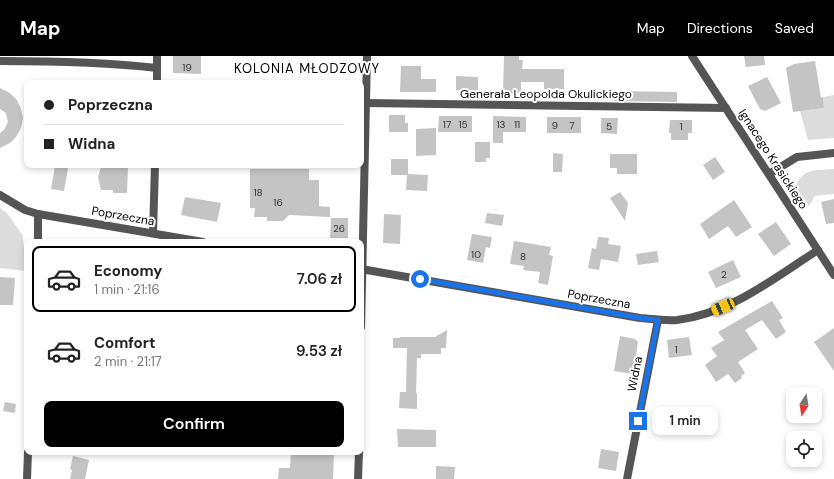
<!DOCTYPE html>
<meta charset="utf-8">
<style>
:root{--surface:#fff;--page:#f6f6f6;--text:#222;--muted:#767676;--line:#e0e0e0;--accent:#000}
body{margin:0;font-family:"DM Sans",sans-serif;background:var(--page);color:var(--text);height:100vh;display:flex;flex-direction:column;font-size:15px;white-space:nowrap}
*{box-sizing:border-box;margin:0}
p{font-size:13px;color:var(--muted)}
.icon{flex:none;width:22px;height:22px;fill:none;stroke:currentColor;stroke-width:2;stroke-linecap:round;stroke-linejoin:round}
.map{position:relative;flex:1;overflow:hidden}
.details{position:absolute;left:24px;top:183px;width:340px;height:216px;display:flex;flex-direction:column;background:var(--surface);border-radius:8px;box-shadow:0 2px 6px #0003}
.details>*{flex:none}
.guide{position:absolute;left:24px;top:24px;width:340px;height:88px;border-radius:8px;box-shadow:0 2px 6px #0003;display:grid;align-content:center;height:88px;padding:0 20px;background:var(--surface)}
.needle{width:26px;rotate:192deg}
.fabs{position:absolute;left:786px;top:331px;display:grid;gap:8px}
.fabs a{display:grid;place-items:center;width:36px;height:36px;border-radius:8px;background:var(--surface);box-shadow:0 2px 6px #0003;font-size:20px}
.end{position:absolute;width:18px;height:18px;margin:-9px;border:5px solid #1a73e8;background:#fff;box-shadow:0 0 0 2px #fff}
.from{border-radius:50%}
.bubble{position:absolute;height:28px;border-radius:8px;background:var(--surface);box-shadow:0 2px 6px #0003;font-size:13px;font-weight:600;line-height:28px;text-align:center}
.car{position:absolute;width:12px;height:24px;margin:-12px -6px;border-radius:5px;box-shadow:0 0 3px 1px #0007;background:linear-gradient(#f5c518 24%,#345 0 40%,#f5c518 0 76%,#345 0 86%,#f5c518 0)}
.guide b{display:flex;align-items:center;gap:14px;height:38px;font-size:15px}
.guide b+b{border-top:1px solid var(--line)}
.guide i{width:10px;height:10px;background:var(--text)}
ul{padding:7px 0 0;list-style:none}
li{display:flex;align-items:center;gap:12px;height:66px;margin:0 8px 6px;padding:0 12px;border:2px solid transparent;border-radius:8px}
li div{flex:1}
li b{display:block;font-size:15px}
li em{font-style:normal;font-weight:600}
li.on{border-color:var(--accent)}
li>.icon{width:36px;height:36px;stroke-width:1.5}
.primary-button{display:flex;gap:8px;margin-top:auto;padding:8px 20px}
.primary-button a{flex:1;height:46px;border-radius:8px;background:var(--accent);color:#fff;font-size:16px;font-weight:600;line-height:46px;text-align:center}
header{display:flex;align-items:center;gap:24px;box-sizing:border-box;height:56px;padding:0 20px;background:var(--accent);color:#fff}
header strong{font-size:19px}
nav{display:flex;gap:22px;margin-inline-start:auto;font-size:14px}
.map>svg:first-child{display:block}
</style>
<header>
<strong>Map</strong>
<nav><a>Map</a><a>Directions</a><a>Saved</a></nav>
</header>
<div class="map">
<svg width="834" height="423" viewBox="0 0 834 423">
<rect width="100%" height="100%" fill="#fff"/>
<g fill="#dcdcdc">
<polygon points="834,39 834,82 808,84 800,55 824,52 823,41"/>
<path d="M834,113V138L815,140L809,150L795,131C805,111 814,115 834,113Z"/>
<polygon points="0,152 7,157 23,180 26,215 0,212"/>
</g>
<g fill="#c4c4c4">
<polygon points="173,0 201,0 201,18 173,17"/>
<polygon points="504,0 519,0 519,4 523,4 522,13 564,13 564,33 544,33 544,26 521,26 521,37 503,37"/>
<polygon points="744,0 764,0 765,9 746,11"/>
<polygon points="815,5 821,42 823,41 824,52 793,56 786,12 794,8"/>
<polygon points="401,10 421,10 421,23 436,23 436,36 400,36"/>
<polygon points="456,20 478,21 478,34 456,34"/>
<polygon points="767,21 781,47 765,55 760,53 748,30"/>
<polygon points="0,32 10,37 17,44 21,53 23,62 21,72 16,81 10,87 0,92 0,77 4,74 8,66 6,57 0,53"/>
<polygon points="614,35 677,36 677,46 614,45"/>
<polygon points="389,59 405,59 405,67 408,67 408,76 389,76"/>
<polygon points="439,60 472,60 472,76 438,76"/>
<polygon points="493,60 526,61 526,76 503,76 503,87 493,87"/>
<rect x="547" y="61" width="34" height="16"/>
<polygon points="601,62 618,62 617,78 601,77"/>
<polygon points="670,64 692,64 692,77 688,77 688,84 671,84 671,77 669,77"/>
<polygon points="436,72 436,99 416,100 416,73"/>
<polygon points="475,86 490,86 490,102 486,102 486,106 475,106"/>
<polygon points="553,97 563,98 562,116 553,116"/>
<polygon points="610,98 637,98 637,118 617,118 617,112 610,112"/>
<polygon points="715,101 725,116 713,124 703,109"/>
<polygon points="391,103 408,103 408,118 428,119 427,135 406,134 407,119 391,119"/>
<polygon points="116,109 128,111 127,137 113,137 113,134 101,134 98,121 101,111"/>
<polygon points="55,110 68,112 64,135 51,133"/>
<polygon points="250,113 309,113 309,124 319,124 319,150 330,151 330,161 289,159 283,165 267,165 267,161 254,161 255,152 250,152"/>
<polygon points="620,136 628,147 625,165 610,142"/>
<polygon points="185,141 221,147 217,166 181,159"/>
<polygon points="834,143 834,167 826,168 821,146"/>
<polygon points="734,144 752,171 736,181 728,170 709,183 700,168"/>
<polygon points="487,157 504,159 502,170 485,167"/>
<polygon points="384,158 401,159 400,188 383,187"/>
<polygon points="331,162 348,162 348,182 330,182"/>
<polygon points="776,166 791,188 774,200 758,178"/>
<polygon points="472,178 492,181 490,192 486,191 483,207 467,204"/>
<polygon points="598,181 609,182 608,188 621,190 618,206 601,203 599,214 588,212 592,192 596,193"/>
<polygon points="514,185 551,191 549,199 553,200 548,229 538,227 540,216 523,214 524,210 510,208"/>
<polygon points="657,195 659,206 638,209 636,198"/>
<polygon points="733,204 741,221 716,232 708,216"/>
<polygon points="0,221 15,222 13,249 0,249"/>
<polygon points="772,245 783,262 779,264 786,276 776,283 762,264 745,274 758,293 738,306 745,317 741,320 742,322 735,327 728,318 716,326 705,309 717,300 711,292 724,284 718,276"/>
<polygon points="834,272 834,315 814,286"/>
<polygon points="447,274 446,292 441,292 441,298 421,298 421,302 417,302 416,337 417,337 417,353 399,352 400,336 406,336 407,292 393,292 393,282 400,282 400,281 435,281"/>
<polygon points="620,280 635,283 638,286 633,318 614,315"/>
<polygon points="689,281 692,299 669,302 667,284"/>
<polygon points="5,346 16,348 15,357 3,355"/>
<polygon points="397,373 436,374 436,391 398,391"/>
<polygon points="601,393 619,396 616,415 598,412"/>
<polygon points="291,396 334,396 333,423 278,423 279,412 290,412"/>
<polygon points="73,400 89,404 85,423 70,423 72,414 70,413"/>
<polygon points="436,410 455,411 454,423 436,423"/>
</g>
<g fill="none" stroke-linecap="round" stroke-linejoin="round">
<g stroke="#555" stroke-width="8">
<path d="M0,5C53,5 105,6 157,12"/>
<polyline points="157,27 157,0"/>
<polyline points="366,47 726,52"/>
<polyline points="0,139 25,154 38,158 203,186"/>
<polyline points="153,177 155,109"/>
<polyline points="38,186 38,158"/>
<path d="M361,213L640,262C652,263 665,265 677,264C730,258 774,222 818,194"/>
<polyline points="27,423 28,396"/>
<polyline points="627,423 658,264"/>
</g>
<g stroke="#555" stroke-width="8">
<polyline points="692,0 834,219"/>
<polyline points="769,118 797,101 834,97"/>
<polyline points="361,271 367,0"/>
<polyline points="358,423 359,396"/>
</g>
</g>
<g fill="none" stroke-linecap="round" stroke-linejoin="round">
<polyline stroke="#1a73e8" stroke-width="5" points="420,223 640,262 658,264 638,365"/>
</g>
<g text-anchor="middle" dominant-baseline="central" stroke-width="4" stroke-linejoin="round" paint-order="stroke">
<g font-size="10" fill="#313131">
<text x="187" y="11">19</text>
<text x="447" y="68">17</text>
<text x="463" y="68">15</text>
<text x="501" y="68">13</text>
<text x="517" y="68">11</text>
<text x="555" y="69">9</text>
<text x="572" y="69">7</text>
<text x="609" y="70">5</text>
<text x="681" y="70">1</text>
<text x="258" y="136">18</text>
<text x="278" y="146">16</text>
<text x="339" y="172">26</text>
<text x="476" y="198">10</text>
<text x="523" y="200">8</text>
<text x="724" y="218">2</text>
<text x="676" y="293">1</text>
</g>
<g font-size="12" fill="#000" stroke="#fff">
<text x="546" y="38">Generała Leopolda Okulickiego</text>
<text transform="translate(773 103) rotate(57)">Ignacego Krasickiego</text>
<text transform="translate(123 160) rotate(10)">Poprzeczna</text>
<text transform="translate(599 243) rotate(10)">Poprzeczna</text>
<text transform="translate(635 318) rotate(-79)">Widna</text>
</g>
<g font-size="13" letter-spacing="1" fill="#000" stroke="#fff">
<text x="307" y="12">KOLONIA MŁODZOWY</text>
</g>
</g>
</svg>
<div class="fabs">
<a><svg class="needle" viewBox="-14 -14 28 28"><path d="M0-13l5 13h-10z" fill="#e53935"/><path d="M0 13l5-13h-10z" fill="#767676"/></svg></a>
<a><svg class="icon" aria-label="locate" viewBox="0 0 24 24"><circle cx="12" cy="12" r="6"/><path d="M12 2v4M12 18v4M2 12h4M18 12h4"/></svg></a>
</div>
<i class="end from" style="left:420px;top:223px"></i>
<i class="end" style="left:638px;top:365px"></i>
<div class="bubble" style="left:652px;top:351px;width:66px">1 min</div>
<i class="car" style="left:723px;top:251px;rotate:247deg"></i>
<div class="guide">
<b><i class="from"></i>Poprzeczna</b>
<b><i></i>Widna</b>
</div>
<section class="details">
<ul>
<li class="on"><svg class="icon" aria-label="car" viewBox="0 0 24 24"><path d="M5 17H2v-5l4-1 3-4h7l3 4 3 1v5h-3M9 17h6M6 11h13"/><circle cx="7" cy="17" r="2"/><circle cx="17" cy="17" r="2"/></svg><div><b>Economy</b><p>1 min · 21:16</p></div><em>7.06 zł</em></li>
<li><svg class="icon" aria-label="car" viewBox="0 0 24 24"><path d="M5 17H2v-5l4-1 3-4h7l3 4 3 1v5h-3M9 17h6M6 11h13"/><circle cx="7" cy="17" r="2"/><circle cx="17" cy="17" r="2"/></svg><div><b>Comfort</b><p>2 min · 21:17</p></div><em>9.53 zł</em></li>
</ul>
<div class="primary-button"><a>Confirm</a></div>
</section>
</div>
